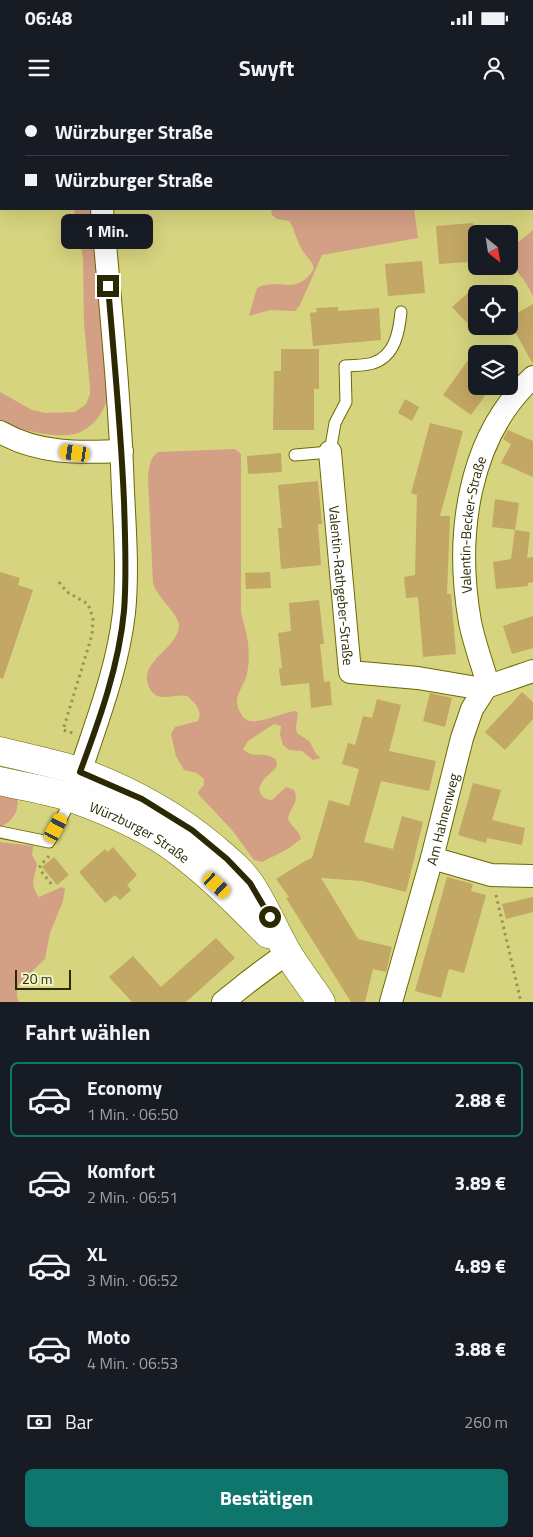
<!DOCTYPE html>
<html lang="de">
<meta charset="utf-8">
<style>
:root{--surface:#171b24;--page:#20242c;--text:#f1f3f6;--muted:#9ea1a6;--line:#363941;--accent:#0f766e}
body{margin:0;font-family:"Titillium Web",sans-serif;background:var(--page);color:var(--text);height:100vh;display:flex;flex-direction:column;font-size:19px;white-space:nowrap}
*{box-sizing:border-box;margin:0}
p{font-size:16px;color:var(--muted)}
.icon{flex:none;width:28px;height:28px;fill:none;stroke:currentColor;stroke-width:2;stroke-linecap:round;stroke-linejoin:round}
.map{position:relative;height:902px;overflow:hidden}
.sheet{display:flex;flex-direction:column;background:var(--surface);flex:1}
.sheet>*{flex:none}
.hud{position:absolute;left:0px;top:0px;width:534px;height:110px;box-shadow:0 5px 20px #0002;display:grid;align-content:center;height:110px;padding:0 25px;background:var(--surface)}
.needle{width:32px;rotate:150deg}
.tools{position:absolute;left:468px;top:125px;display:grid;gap:10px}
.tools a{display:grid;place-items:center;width:50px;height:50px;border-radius:8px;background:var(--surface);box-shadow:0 5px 20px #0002;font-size:25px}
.scale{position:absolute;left:15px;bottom:12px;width:56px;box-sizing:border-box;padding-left:5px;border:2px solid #2b2904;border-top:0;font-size:14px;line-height:18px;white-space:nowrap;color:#2b2904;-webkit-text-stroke:4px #f2f2c9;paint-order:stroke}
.end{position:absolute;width:22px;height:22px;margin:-11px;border:6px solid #2b2904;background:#fff;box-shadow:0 0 0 2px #fff}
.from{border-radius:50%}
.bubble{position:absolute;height:35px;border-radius:8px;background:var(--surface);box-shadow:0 5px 20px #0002;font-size:16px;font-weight:700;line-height:35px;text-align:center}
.car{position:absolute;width:15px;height:30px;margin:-15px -8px;border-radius:6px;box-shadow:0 0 4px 1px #0007;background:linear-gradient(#f5c518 24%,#345 0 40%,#f5c518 0 76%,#345 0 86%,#f5c518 0)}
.hud b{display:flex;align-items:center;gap:18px;height:48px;font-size:19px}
.hud b+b{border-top:1px solid var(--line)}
.hud i{width:12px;height:12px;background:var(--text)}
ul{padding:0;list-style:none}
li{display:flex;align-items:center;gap:15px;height:75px;margin:0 10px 8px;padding:0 15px;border:2px solid transparent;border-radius:8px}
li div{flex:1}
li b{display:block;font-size:19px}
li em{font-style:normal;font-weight:700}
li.on{border-color:var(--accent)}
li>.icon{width:45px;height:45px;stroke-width:1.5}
h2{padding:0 25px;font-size:22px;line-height:60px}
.pay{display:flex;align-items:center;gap:12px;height:55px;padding:0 25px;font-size:19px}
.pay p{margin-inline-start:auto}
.cta{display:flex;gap:10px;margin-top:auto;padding:10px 25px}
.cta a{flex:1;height:58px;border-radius:8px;background:var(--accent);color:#fff;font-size:20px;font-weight:700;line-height:58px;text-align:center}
.status{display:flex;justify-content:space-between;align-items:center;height:35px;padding:0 25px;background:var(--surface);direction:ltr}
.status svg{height:14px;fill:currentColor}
header{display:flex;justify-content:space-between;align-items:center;height:65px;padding:0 25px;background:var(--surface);font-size:22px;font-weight:700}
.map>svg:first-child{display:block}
</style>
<div class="status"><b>06:48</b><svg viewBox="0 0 49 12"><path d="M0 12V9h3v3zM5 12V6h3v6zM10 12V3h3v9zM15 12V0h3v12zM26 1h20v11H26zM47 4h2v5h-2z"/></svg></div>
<header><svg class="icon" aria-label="menu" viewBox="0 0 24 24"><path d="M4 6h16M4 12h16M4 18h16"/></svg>Swyft<svg class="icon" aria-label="person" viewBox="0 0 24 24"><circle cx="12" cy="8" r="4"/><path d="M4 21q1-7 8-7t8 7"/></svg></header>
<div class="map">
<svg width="533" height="902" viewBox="0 0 533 902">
<rect width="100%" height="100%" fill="#d6d47e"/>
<g fill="#d39f85">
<path d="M74,109H92L108,295C105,311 94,327 78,333C59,340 17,330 0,320V292L32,310L46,313L75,312L86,304L90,294V288L84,223L83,158Z"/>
<path d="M272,109H414L418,138L322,155L300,205L295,211L270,210L249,216L257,188C280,177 296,197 314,169C312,159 305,156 301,148C296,139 295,129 289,121L277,119L271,114Z"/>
<polygon points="533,130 533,196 524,180 509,162 509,150"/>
<path d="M235,349L241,354V513C242,518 244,523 245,528C249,542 250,560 247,574C245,584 236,593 237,603C238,610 243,620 250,621C263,623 281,613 295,611L298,613L296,628L297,633L310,642L316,654L321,658L313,660L302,651L289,650L283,645L280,635L281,626L274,624L248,641L243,649C253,660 264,650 276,660L277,666C272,673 264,677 261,684C256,693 264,700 272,700L286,687L294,690C300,701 290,708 288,718C290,727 299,729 301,739L288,749L262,762L254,760L232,730L199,695L198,692L204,685V679L197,673L184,670L176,656L171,634L175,627L198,621C203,610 195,603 187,596C177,594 167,599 157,596C153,594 151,591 149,587C137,561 179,549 179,525C179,515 157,497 153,483L148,377C149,368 150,357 158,352Z"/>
<path d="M0,689L17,698C20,711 12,722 0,727Z"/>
<path d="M0,742L33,746L32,755L37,764C35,777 29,784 39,797L62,787L65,789L63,801L50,833L45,859L19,884L17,890V897L19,902H0Z"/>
</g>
<g fill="#c3a764">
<polygon points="473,123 476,156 469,156 470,162 439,164 436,126"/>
<polygon points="422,161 425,193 388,196 385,164"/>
<polygon points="468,193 476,203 476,215 467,223 452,207"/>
<polygon points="533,204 533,264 509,221 509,218"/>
<polygon points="338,207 338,211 379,208 381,240 313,246 310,213 317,212 316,208"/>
<polygon points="281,249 319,249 319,289 314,289 314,330 273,330 274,271 281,271"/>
<polygon points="476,249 476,286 492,286 471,315 443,295"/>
<polygon points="405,299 419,307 412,321 398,313"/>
<polygon points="430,323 463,331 440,416 450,416 447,494 451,494 456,554 423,557 418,497 406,498 404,477 415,475 417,395 411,393"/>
<polygon points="508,330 533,341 533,377 501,363 511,344 503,339"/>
<polygon points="281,353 282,372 248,374 247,356"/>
<polygon points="318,381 322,424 318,424 321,465 281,469 278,428 282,428 278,385"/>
<polygon points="495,399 519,403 515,430 492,427"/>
<polygon points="515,430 530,432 527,458 533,457 533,482 528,483 528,486 496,489 493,462 511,459"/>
<polygon points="0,472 20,478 18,485 33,490 3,579 0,578"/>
<polygon points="270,472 271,488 246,489 245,473"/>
<polygon points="319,500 324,544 320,544 324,582 330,581 332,605 311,608 309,583 281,586 279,569 282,568 278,533 291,531 289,503"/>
<polygon points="533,516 533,548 512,554 503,526"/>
<polygon points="522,592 533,602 533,619 505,650 485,632"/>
<polygon points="430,593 452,598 445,627 423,621"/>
<polygon points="377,599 401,605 389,651 436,661 429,691 381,681 364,742 393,749 402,716 423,722 406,792 362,781 321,778 358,839 392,847 386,872 373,869 365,902 351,902 286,798 289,797 276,779 305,761 312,758 329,700 349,706 359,669 342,664 348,643 355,645 363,616 372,618"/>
<polygon points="473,683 501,690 492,720 525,728 522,745 487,738 486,743 458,735"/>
<polygon points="113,747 137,775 127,785 131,790 120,800 115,795 105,803 79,772 105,749 108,752"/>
<polygon points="54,757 69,775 57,785 42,767"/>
<polygon points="447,777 473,784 471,791 486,795 464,873 449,869 441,898 415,891"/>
<polygon points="533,797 533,812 506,819 502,804"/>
<polygon points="216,838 235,858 186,902 132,902 109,877 133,856 161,887"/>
</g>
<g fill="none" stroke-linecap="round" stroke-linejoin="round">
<defs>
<g id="service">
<path d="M295,355L330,352L335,323L346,302L345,266C354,265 365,266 373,263C395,256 399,232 401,212"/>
<polyline points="0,732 49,742 72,698"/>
</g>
<g id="minor">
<polyline points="93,0 93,1"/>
<path d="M0,332C39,354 78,353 122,351"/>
<path id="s1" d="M330,352L350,572L418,578L477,588L486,587L533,571"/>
<path d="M75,688C93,630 117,574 124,513C128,473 125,432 123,392C120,297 110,203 102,109"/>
<polyline points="432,758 491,775 533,776"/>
<polyline points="223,902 248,882 287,853"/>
<path id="s2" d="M391,902L432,758L462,638L472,609L486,587L487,581C481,561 474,542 470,522C455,437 467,338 533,277"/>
</g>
<g id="tertiary">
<path d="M0,651C27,658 55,663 81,672C129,690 174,714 213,747C226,758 241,770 251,785C265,806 274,829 287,852C297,869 310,885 321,902"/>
<path id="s3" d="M0,681C24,687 50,690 74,699C110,712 148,728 179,752C211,776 240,806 268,834"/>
</g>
</defs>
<use href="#service" stroke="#6c6902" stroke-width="13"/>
<use href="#minor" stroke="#6c6902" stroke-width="24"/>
<use href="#tertiary" stroke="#6c6902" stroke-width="29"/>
<g stroke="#979551" stroke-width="3" stroke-dasharray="2.5 4" stroke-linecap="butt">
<polyline points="299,1 308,0"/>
<polyline points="59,482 67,492 88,504 93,518 92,535 63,630 73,633"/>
<polyline points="49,756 40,766 41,771 52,785"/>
<polyline points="496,795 521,902"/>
</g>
<use href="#service" stroke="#fff" stroke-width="11"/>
<use href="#minor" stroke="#fff" stroke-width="22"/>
<use href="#tertiary" stroke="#fff" stroke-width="28"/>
</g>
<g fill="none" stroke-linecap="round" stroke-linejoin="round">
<path stroke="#2b2904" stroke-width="6" d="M108,186C114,257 121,329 124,401C125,438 127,475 124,511C119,566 99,621 80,672L142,699L192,730L227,759L250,783L270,817"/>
</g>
<g text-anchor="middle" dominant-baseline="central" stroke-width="4" stroke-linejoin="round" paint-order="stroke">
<g font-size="14" fill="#2b2904" stroke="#f2f2c9">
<text stroke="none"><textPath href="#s2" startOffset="496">Valentin-Becker-Straße</textPath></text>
<text stroke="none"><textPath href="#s1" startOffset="134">Valentin-Rathgeber-Straße</textPath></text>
<text stroke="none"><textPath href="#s2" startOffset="190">Am Hahnenweg</textPath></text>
<text stroke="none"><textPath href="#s3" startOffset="150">Würzburger Straße</textPath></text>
</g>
</g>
</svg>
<div class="tools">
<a><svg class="needle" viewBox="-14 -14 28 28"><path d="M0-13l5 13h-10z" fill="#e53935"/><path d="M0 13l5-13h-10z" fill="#9ea1a6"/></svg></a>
<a><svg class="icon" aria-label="locate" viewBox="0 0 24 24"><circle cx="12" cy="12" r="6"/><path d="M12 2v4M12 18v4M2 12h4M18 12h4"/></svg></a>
<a><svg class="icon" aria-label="layers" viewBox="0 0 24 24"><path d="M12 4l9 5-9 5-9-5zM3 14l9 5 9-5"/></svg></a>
</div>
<div class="scale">20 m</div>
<i class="end from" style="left:270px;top:817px"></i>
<i class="end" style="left:108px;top:186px"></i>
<div class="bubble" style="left:61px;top:114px;width:92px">1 Min.</div>
<i class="car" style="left:75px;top:353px;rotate:278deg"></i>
<i class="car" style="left:56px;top:728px;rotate:28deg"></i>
<i class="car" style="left:217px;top:785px;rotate:132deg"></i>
<div class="hud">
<b><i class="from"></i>Würzburger Straße</b>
<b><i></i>Würzburger Straße</b>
</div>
</div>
<section class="sheet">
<h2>Fahrt wählen</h2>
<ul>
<li class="on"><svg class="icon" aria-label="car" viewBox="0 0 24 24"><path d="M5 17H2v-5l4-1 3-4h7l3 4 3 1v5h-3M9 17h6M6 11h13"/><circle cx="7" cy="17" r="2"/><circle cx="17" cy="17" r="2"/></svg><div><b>Economy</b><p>1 Min. · 06:50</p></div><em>2.88 €</em></li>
<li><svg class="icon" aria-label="car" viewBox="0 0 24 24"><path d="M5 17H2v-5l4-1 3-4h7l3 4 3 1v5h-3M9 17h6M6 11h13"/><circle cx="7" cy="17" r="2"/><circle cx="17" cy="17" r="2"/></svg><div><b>Komfort</b><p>2 Min. · 06:51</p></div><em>3.89 €</em></li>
<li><svg class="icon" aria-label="car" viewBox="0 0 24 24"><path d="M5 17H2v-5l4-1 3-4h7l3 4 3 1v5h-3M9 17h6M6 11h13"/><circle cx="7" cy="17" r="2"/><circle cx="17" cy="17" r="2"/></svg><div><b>XL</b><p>3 Min. · 06:52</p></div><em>4.89 €</em></li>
<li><svg class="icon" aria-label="car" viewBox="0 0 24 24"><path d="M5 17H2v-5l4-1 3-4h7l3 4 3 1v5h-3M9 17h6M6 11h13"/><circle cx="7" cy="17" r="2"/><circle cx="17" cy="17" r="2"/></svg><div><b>Moto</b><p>4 Min. · 06:53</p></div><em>3.88 €</em></li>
</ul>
<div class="pay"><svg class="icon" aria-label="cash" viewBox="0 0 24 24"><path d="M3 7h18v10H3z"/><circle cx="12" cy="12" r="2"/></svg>Bar<p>260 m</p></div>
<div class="cta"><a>Bestätigen</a></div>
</section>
